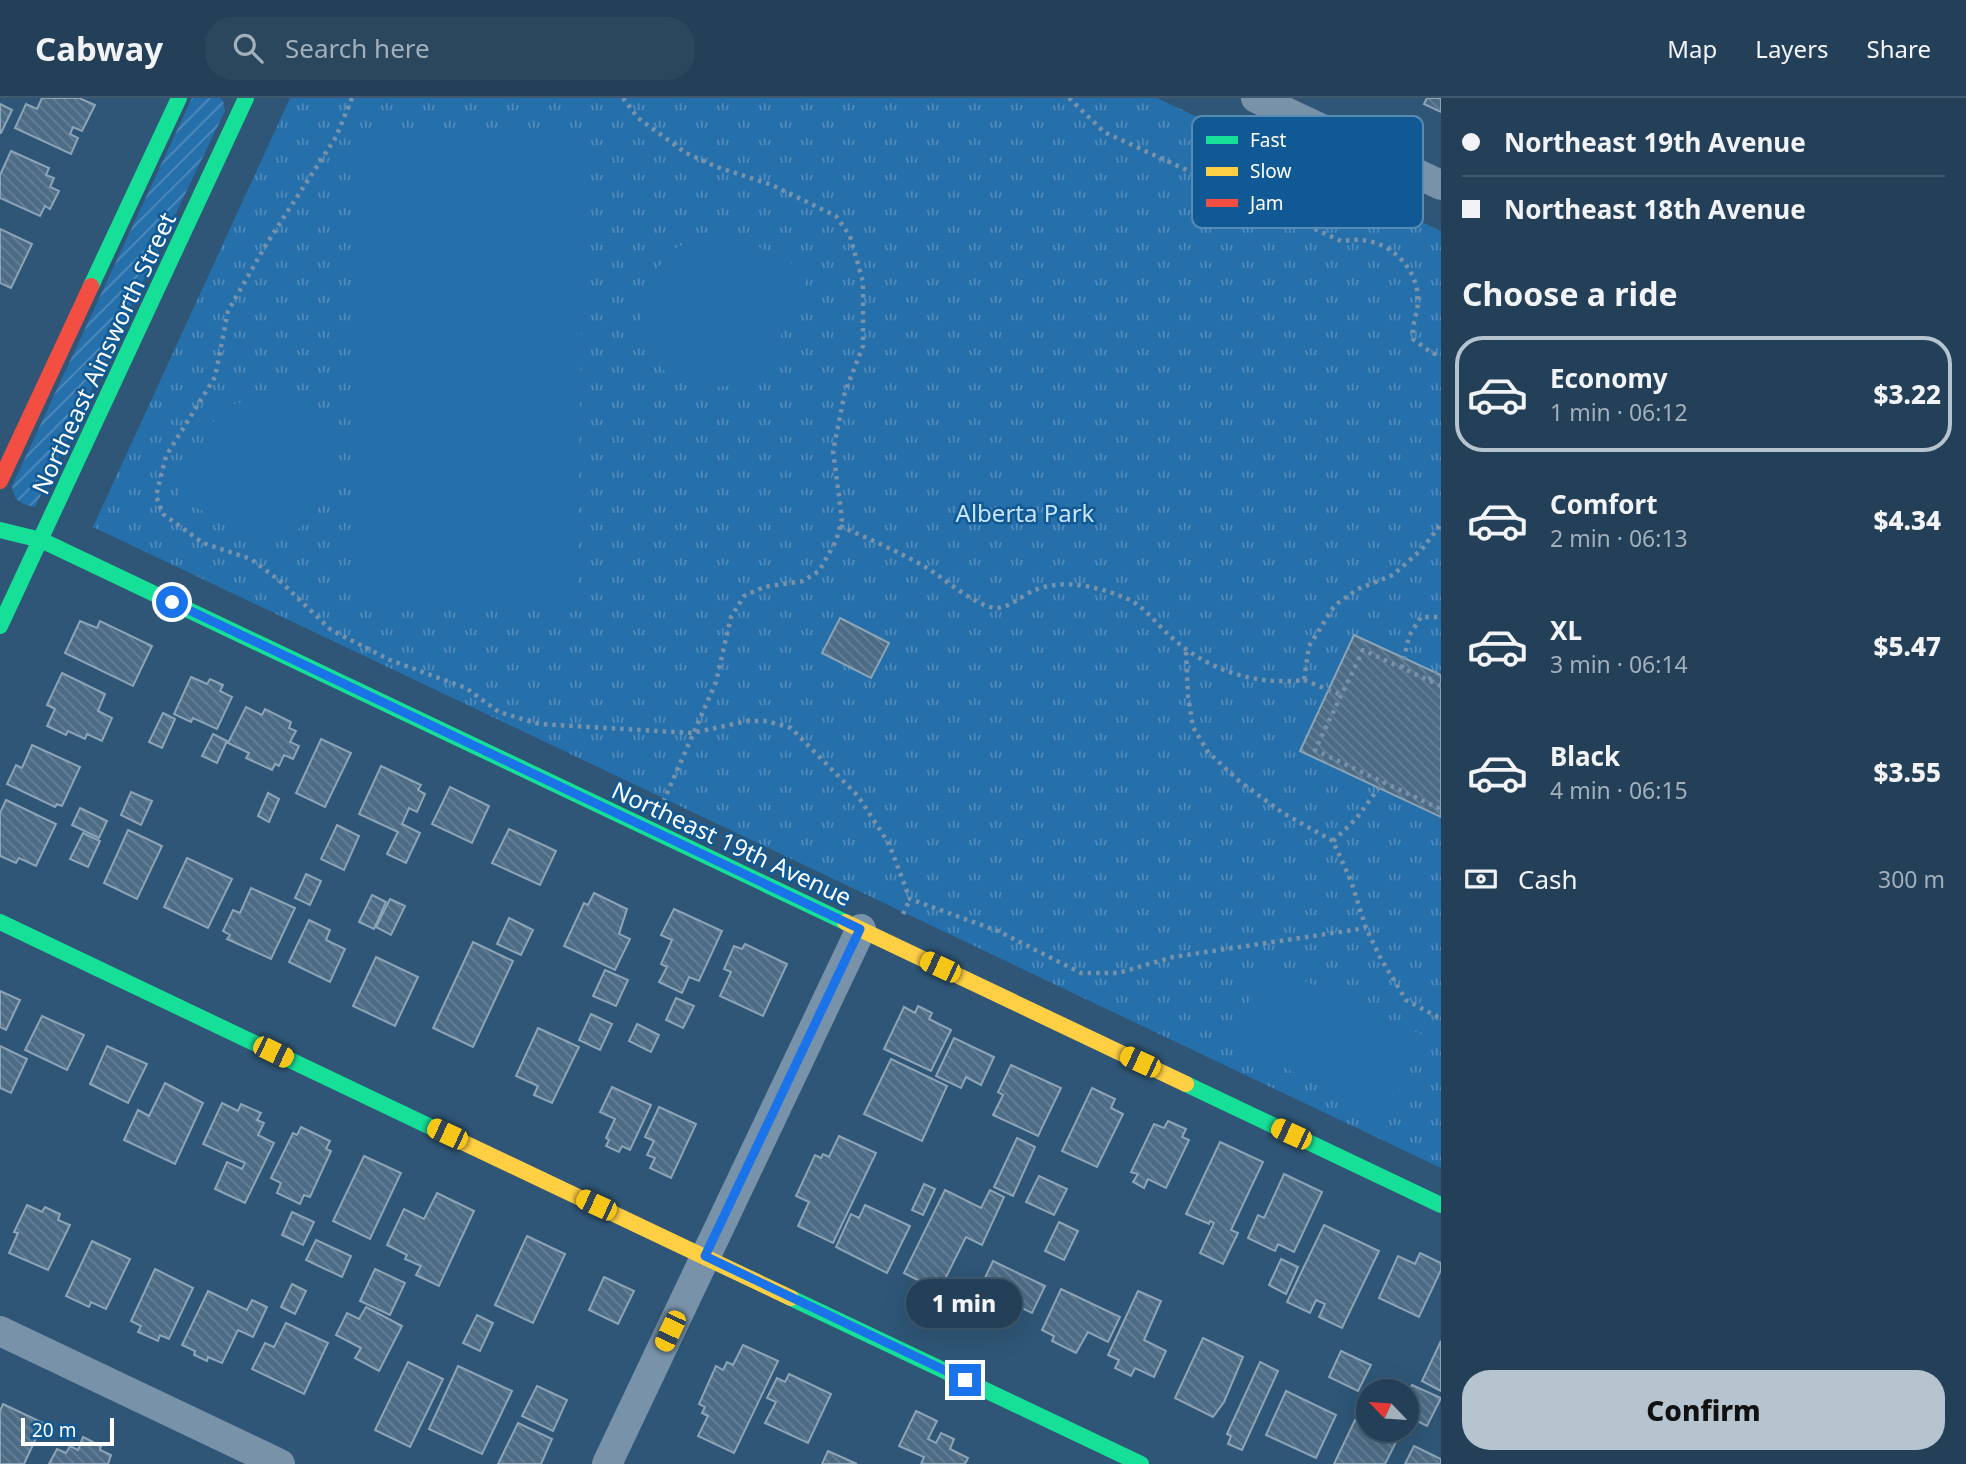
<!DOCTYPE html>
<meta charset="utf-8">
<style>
:root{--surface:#234058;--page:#2b475e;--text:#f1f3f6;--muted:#a3afba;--line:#40596e;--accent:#b6c4cf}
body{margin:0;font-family:"Noto Sans",sans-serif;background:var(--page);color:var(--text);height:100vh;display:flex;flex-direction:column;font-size:26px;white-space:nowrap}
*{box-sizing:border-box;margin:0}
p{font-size:23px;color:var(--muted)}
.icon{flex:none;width:38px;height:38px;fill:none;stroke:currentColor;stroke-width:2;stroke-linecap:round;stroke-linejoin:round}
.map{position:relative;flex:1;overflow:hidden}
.panel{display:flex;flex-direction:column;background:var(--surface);width:525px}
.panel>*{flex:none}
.guide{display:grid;align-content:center;height:154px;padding:0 21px;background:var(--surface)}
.needle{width:46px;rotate:295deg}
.controls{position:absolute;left:1356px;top:1281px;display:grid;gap:14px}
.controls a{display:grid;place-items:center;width:63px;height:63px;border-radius:50%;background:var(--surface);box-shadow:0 7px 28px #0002,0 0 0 2px var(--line);font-size:35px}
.scale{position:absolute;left:21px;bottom:18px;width:93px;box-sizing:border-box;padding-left:7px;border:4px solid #fff;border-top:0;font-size:19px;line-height:24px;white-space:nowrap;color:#fff;-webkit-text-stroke:5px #115994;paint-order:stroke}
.end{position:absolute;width:32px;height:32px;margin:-16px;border:9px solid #1a73e8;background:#fff;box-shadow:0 0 0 4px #fff}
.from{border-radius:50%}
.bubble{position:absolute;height:49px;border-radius:24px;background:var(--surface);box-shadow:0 7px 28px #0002,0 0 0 2px var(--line);font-size:23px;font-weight:800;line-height:49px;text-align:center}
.car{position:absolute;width:21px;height:42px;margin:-21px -10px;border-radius:9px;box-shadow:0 0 5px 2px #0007;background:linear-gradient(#f5c518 24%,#345 0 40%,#f5c518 0 76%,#345 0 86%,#f5c518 0)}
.guide b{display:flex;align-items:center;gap:24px;height:66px;font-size:26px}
.guide b+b{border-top:2px solid var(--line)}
.guide i{width:18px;height:18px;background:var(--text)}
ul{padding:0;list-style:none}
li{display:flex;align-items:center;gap:21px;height:116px;margin:0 14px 10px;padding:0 7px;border:4px solid transparent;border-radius:28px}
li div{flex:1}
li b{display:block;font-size:26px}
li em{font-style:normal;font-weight:800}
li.on{border-color:var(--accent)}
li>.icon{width:63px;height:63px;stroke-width:1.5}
h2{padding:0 21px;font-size:32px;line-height:84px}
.pay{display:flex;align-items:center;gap:18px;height:77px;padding:0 21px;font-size:26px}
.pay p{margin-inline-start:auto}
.action{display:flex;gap:14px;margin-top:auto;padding:14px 21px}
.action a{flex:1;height:80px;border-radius:28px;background:var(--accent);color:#111;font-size:28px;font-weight:800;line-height:80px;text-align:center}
header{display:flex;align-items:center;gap:42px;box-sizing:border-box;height:98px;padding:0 35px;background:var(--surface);border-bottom:2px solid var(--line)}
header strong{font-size:33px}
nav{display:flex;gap:38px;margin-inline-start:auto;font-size:24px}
.search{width:490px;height:63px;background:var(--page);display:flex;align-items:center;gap:18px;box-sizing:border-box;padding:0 24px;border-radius:28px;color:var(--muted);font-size:26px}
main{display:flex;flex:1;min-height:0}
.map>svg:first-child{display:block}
</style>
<header>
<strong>Cabway</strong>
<div class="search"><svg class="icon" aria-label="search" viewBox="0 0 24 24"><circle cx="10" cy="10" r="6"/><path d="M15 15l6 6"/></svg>Search here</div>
<nav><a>Map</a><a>Layers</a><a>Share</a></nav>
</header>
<main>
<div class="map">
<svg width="1441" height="1366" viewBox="0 0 1441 1366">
<defs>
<pattern id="grass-tufts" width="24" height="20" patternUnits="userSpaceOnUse" patternTransform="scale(1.75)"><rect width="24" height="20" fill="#256fab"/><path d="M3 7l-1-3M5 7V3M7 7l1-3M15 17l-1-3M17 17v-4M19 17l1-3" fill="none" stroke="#518cbc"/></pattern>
<pattern id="garden-furrows" width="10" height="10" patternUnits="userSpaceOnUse" patternTransform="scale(1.75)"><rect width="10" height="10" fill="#256fab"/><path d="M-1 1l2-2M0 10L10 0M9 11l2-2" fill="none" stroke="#518cbc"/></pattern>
<pattern id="building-back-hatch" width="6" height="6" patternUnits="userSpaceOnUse" patternTransform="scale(1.75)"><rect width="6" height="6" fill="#4c6b85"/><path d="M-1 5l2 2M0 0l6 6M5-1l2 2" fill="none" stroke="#678197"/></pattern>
</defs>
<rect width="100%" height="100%" fill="#2f5676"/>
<polygon fill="url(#grass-tufts)" points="290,0 1157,0 1441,133 1441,1070 93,429"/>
<path fill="url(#garden-furrows)" d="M192,0H220L223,3L225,13L35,409C20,406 14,403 12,388Z"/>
<g fill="#256fab">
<polygon points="358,32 584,35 577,509 351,507"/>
<polygon points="724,131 810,175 767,266 755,277 730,287 704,291 683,285 662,271 646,247 641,220 642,194 656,172 673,152 696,139"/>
<path d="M274,298C290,303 306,307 318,318C350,346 333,393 309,421C300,432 286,439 274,446L177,401L220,310L252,301Z"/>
<polygon points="1268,866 1424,938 1387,1018 1231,945"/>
</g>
<g fill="url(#building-back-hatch)" stroke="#8ca4b6" stroke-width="2">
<polygon points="42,0 79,0 95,7 82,33 73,29 70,36 78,40 71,56 15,30 26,6 37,11"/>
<polygon points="1427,0 1441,0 1441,14 1424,6"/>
<polygon points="0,6 12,12 1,35 0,35"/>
<polygon points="11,53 49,70 46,77 54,80 50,89 59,93 50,111 45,108 40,118 0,100 0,77"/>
<polygon points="0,131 32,146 11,190 0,185"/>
<polygon points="840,520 889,545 871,580 822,555"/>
<polygon points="80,523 97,530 100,523 152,548 133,588 65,555"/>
<polygon points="1354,537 1441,577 1441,719 1300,653"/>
<polygon points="62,575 105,596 98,613 112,620 102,643 87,636 85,641 68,633 66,637 47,628 55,611 47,607"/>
<polygon points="191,579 207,586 210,581 223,587 220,593 232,599 217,631 193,620 191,624 174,616"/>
<polygon points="246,609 262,617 265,611 291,624 289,630 296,633 290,644 299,648 293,661 284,657 279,668 275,666 272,672 246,660 249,655 228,645"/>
<polygon points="163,615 175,621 162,650 149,644"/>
<polygon points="213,636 227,643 217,665 202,658"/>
<polygon points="321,641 351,655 325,709 296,695"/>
<polygon points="32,647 80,669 62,708 57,706 55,709 7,686 16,667 22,670"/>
<polygon points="381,668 421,687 418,692 425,696 417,714 409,710 402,726 420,735 406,765 387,756 398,734 359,716"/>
<polygon points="450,689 489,708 472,745 432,726"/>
<polygon points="131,694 152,703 141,727 121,717"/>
<polygon points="268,695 279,701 269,724 258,718"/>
<polygon points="6,702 56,726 36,768 19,760 16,765 0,758 0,715"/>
<polygon points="80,710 107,723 99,740 72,727"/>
<polygon points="337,727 359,738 344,772 321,761"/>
<polygon points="509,731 556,753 540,787 492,765"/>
<polygon points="128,732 162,748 137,801 104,785"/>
<polygon points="83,735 100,743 88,769 70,761"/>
<polygon points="187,760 232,781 208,830 164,809"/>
<polygon points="306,776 321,783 310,807 295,800"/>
<polygon points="251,790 295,810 271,861 227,841 230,837 223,833 233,812 240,815"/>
<polygon points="594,795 627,811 619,836 630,841 615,872 564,848 584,805 588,807"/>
<polygon points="372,797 386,804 374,831 359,824"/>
<polygon points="390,801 405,808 391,837 376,829"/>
<polygon points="674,811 722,833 699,883 689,879 682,895 659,884 667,869 661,866 672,842 661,837"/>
<polygon points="509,820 533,832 521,857 497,846"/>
<polygon points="309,822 330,832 326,842 345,851 330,884 289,864"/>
<polygon points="473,844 513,863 473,949 433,930"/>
<polygon points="745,846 787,866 763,918 720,898 731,874 724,871 734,848 742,851"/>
<polygon points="376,859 418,879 395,928 353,908"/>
<polygon points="605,872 628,882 616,908 593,898"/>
<polygon points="0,893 20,902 6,932 0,929"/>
<polygon points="676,900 694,908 683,930 666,922"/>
<polygon points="918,908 932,915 929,921 951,932 931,973 884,951 904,909 915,915"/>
<polygon points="591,916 612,926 600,952 579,942"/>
<polygon points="42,918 84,937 67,972 25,952"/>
<polygon points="637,926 659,937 651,954 629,943"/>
<polygon points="538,930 579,949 552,1005 534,997 538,988 516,978"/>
<polygon points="954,940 994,959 981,987 966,979 961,990 936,978"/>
<polygon points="0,948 27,961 11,995 0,990"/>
<polygon points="107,948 147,966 128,1005 90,986"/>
<polygon points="891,961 947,988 922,1043 864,1016"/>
<polygon points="1011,967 1061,990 1038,1038 993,1017 1003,997 998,994"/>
<polygon points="165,985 203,1005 175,1066 124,1042 138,1012 149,1018"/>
<polygon points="612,989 651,1007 630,1052 622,1048 619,1054 606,1048 609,1042 606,1040 615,1021 600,1014"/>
<polygon points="1092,990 1115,1001 1111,1010 1123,1016 1097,1069 1062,1053"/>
<polygon points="222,1005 238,1013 241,1006 261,1015 257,1022 264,1025 258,1037 274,1045 245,1105 215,1091 227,1064 242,1071 245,1065 203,1046"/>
<polygon points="659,1009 696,1026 671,1080 650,1070 655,1060 647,1057 654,1043 645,1039"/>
<polygon points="1168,1023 1186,1031 1182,1039 1189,1042 1166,1090 1148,1081 1144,1090 1133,1084 1138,1076 1131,1074 1154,1026 1164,1030"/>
<polygon points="301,1029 330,1043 326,1051 331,1053 310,1099 304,1097 300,1106 277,1095 281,1085 271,1080 293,1035 297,1037"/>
<polygon points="839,1038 876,1055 833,1145 798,1128 809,1104 796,1098 815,1057 821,1060 823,1056 829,1059"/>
<polygon points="1017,1040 1035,1049 1013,1098 994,1089"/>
<polygon points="1220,1044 1263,1064 1231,1132 1238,1135 1223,1166 1200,1155 1214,1125 1210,1123 1209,1126 1186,1116"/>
<polygon points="364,1058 401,1075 370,1141 333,1123"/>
<polygon points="1284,1076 1322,1094 1294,1154 1278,1146 1275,1153 1248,1140 1258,1117 1264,1120"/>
<polygon points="1039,1078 1067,1091 1054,1117 1026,1104"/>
<polygon points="924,1086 935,1091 923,1117 912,1112"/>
<polygon points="945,1092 981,1110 990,1092 1004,1099 982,1147 966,1139 939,1193 904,1175"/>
<polygon points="437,1095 474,1113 439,1188 416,1177 421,1168 405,1161 407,1157 387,1147 404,1111 424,1121"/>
<polygon points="27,1107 42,1114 45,1109 60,1116 58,1122 70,1127 48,1172 9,1155 18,1135 14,1134"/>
<polygon points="865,1107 910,1128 887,1175 836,1149 851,1116 859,1120"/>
<polygon points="292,1114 314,1124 303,1147 282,1137"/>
<polygon points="1059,1124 1078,1133 1064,1162 1045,1153"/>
<polygon points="1324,1127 1379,1153 1342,1230 1319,1219 1325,1206 1316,1202 1310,1215 1287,1204"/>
<polygon points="527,1138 565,1156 533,1225 495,1207"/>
<polygon points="316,1142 351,1158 342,1179 306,1162"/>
<polygon points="92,1143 130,1161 106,1211 91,1204 89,1209 66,1198"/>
<polygon points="1420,1155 1441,1165 1441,1172 1419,1219 1379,1200 1398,1158 1415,1166"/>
<polygon points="1281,1161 1298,1169 1286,1196 1269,1187"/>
<polygon points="993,1163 1045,1188 1032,1215 1018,1208 1014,1216 997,1209 994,1217 972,1207"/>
<polygon points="155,1171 193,1190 169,1241 160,1237 158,1243 138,1234 141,1228 131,1223"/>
<polygon points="375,1171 405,1185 390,1217 360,1203"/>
<polygon points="604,1179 634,1193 618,1226 589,1212"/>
<polygon points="292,1186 306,1193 295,1216 281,1209"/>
<polygon points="1061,1191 1120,1219 1108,1244 1088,1234 1076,1255 1052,1243 1054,1238 1042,1232"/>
<polygon points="208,1193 247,1212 252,1202 267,1209 253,1239 238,1232 222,1265 208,1259 207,1263 194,1257 195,1253 182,1247"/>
<polygon points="1138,1193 1161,1203 1144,1242 1166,1253 1154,1279 1135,1270 1131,1278 1115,1270 1119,1262 1108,1257"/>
<polygon points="366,1209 402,1228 379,1273 355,1260 361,1250 336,1237 347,1215 359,1221"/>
<polygon points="477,1217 493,1225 480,1253 463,1245"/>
<polygon points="286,1225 328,1245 304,1296 252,1271 265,1245 274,1249"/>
<polygon points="1203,1240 1243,1259 1224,1304 1213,1319 1175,1300"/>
<polygon points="1441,1243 1441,1293 1422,1283"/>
<polygon points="743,1247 778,1263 734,1355 698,1338 708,1318 702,1315 705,1309 699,1306 716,1268 723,1272 727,1264 733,1267"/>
<polygon points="1341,1253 1371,1267 1358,1293 1329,1279"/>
<polygon points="408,1264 443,1281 410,1349 375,1332"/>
<polygon points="1260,1264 1278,1273 1242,1352 1228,1346 1231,1338 1227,1336"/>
<polygon points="458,1268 512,1293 482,1356 429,1331"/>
<polygon points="789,1276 831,1296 808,1345 765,1325 776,1304 767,1300 777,1280 785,1284"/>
<polygon points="1412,1287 1441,1300 1427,1328 1407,1318 1407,1297"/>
<polygon points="537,1288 567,1302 553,1333 522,1318"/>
<polygon points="1286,1293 1336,1317 1316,1360 1266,1337"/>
<polygon points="3,1306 43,1325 24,1366 0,1366 0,1313"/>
<polygon points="916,1313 937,1323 928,1341 936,1345 941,1335 954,1341 950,1351 968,1360 965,1366 921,1366 924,1359 899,1348"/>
<polygon points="1355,1322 1368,1328 1368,1332 1376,1332 1397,1342 1385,1366 1334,1366"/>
<polygon points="518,1325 552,1341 541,1366 498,1366"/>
<polygon points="83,1339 101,1348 100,1352 111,1357 108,1366 49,1366 57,1351 66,1355 70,1348 78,1352"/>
<polygon points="1414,1348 1441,1361 1441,1366 1405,1366"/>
<polygon points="828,1353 857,1366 822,1366"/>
</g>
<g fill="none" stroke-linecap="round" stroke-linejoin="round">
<g stroke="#7792a9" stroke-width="4.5" stroke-dasharray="3.5 5" stroke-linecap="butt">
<polyline points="352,0 336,39 267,145 228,213 215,279 166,358 156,398 163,416 203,445 251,461 280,483 331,532 390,562 466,590 499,614 539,626 692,635 748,623 767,623 791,630 858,698 889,746 910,801 998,833 1081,875 1118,875 1173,859 1366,830"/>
<polyline points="623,0 638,20 686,55 717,69 772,87 836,118 850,138 863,184 863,248 845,294 833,353 842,421 836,443 819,473 803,483 764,489 744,498 731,519 716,584 664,702"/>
<path d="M1069,0L1104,34L1341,143C1350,142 1359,141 1368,143C1396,148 1418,174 1418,202C1418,216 1411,227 1413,241L1432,255L1441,258"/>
<polyline points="1258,104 1279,42"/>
<path d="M840,428C869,441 900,454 927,470C945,481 975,508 996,510C1010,510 1022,497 1035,492C1065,480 1099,489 1128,501C1142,507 1156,525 1168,536C1204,571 1254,588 1304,582L1309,548L1335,507L1358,491L1393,477L1422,451L1441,426"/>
<polyline points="1186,554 1188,598 1193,629 1208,654 1239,683 1283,715 1333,743 1351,783 1366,830 1381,861 1406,902 1441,921"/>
<polyline points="1402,570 1409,538 1421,519 1441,519"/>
<polyline points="1304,582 1341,597"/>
<polyline points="1429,582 1441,569"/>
<polyline points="1441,588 1363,552 1315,652 1438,710 1441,703"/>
<polyline points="1333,743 1356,721 1383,684"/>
<polyline points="903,816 910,801"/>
</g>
<g stroke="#7792a9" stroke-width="30">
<polyline points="1256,0 1441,87"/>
<polyline points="0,1233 280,1366"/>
<polyline points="607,1366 861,831"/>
</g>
<g stroke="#16e098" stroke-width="16">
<polyline points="91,188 179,0"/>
<polyline points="0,432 41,442 845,824"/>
<polyline points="0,528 246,0"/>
<polyline points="0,824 437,1032"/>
<polyline points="1186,986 1441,1107"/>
<polyline points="791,1200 1141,1366"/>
</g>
<g stroke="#ffcf43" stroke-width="16">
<polyline points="845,824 1186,986"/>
<polyline points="437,1032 791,1200"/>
</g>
<polyline stroke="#f24e42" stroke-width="16" points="0,383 91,188"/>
</g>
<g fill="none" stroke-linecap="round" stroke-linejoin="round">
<polyline stroke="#1a73e8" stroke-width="9" points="172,504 860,831 705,1158 965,1282"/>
</g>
<g text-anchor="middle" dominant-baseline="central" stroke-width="5" stroke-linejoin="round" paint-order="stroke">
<g font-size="24" fill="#fff" stroke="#115994">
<text transform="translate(103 255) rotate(-65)">Northeast Ainsworth Street</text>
<text transform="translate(732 745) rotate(25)">Northeast 19th Avenue</text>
</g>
<g font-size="24" fill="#c7e5fd" stroke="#115994">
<text x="1025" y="414">Alberta Park</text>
</g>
</g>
<rect x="1192" y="18" width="231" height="112" rx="10" fill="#115994" stroke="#588bb4" stroke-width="2"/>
<rect x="1206" y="38" width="32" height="8" fill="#16e098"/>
<rect x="1206" y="69" width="32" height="9" fill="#ffcf43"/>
<rect x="1206" y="101" width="32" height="8" fill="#f24e42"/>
<g font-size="19" fill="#fff">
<text x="1250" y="49">Fast</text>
<text x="1250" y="80">Slow</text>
<text x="1250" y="112">Jam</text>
</g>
</svg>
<div class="controls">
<a><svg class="needle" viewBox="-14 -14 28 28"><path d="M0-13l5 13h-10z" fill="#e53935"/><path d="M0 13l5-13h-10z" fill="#a3afba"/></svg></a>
</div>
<div class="scale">20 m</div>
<i class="end from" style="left:172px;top:504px"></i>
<i class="end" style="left:965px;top:1282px"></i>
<div class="bubble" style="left:906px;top:1181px;width:116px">1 min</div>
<i class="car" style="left:940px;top:869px;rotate:295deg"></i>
<i class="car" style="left:273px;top:954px;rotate:116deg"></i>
<i class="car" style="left:1140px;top:964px;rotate:295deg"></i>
<i class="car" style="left:447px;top:1036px;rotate:295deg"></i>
<i class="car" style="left:1291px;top:1036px;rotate:295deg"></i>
<i class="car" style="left:596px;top:1107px;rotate:295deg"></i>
<i class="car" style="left:670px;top:1233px;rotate:205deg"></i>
</div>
<section class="panel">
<div class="guide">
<b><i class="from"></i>Northeast 19th Avenue</b>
<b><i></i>Northeast 18th Avenue</b>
</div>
<h2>Choose a ride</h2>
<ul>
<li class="on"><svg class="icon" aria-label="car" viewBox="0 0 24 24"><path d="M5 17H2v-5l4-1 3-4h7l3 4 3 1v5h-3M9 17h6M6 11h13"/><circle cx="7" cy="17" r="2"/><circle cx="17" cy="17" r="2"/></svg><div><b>Economy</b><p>1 min · 06:12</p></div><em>$3.22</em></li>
<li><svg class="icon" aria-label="car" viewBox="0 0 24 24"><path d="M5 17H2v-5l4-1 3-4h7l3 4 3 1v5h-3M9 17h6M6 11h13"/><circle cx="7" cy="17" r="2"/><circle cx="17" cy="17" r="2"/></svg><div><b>Comfort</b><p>2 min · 06:13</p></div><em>$4.34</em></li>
<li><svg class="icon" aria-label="car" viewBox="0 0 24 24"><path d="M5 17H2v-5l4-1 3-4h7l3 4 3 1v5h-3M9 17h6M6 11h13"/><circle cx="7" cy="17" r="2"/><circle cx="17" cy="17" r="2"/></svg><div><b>XL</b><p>3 min · 06:14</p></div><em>$5.47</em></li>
<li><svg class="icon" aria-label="car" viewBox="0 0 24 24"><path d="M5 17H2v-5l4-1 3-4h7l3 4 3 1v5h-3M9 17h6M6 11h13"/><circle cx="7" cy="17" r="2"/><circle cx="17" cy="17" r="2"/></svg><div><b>Black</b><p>4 min · 06:15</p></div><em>$3.55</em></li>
</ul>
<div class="pay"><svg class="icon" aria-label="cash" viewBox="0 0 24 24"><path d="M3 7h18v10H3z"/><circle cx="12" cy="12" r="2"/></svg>Cash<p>300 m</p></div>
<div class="action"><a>Confirm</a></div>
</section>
</main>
